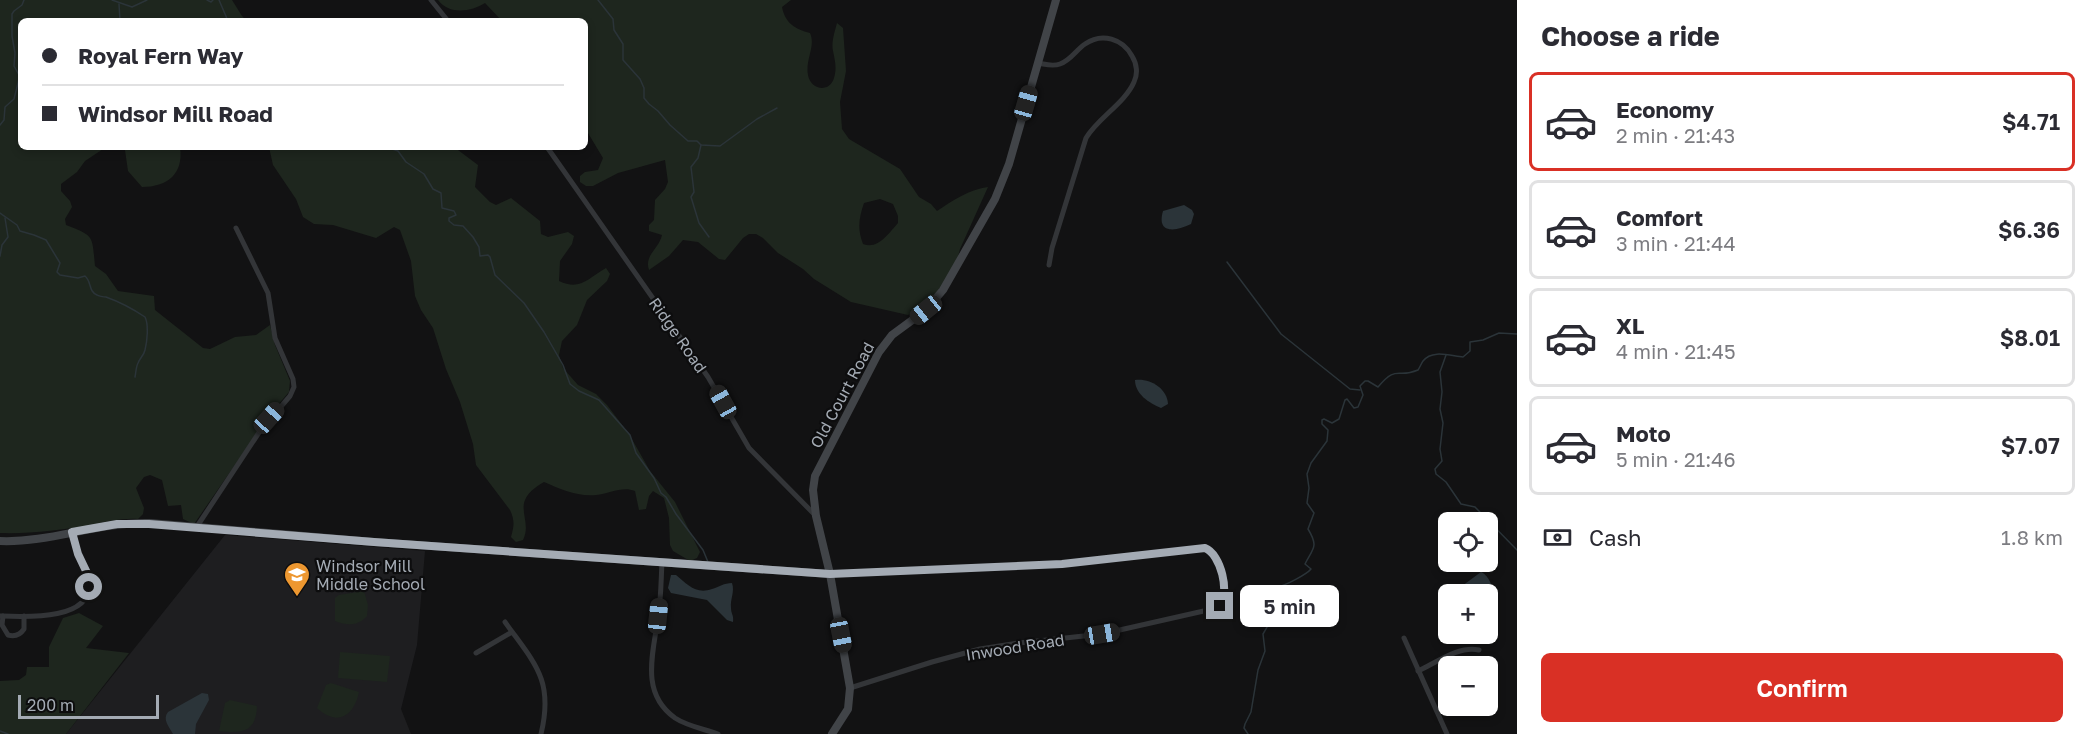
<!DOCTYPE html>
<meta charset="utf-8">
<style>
:root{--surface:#fff;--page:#f2f2f3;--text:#2b2b33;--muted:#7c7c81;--line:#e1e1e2;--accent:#d93025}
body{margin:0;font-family:"Golos Text",sans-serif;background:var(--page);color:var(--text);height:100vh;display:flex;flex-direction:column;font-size:22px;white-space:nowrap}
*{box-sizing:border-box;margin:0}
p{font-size:20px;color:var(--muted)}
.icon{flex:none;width:33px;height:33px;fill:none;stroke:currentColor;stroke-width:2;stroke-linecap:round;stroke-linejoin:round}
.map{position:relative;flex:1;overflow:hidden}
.panel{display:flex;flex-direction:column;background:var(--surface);width:570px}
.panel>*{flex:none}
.guide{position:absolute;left:18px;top:18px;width:570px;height:132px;border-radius:9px;box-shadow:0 3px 9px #0003;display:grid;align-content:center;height:132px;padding:0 24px;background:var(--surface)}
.buttons{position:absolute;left:1438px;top:512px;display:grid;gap:12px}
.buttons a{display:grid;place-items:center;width:60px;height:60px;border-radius:9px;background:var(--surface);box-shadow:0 3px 9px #0003;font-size:30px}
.scale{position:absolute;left:18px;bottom:15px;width:141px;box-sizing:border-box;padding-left:6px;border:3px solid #a4abb4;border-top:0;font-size:16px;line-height:21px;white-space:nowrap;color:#a4abb4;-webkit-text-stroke:4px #0d0d0e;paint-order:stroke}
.end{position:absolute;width:27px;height:27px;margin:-14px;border:8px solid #a4abb4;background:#111;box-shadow:0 0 0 3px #111}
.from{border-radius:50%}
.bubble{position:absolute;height:42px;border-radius:9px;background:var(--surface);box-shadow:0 3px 9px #0003;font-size:20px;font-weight:600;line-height:42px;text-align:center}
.car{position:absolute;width:18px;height:36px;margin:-18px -9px;border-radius:8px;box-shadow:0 0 4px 2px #0007;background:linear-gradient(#222 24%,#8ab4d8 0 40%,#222 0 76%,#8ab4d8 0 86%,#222 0)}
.guide b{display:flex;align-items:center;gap:21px;height:57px;font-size:22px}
.guide b+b{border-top:2px solid var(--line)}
.guide i{width:15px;height:15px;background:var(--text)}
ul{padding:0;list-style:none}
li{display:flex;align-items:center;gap:18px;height:99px;margin:0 12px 9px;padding:0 12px;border:3px solid var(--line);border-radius:9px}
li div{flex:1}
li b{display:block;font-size:22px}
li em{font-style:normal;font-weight:600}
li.selected{border-color:var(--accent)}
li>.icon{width:54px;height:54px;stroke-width:1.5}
h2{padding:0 24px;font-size:27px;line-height:72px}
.pay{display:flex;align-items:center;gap:15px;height:66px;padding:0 24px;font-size:22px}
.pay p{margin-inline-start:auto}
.action{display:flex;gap:12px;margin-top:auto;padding:12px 24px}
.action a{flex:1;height:69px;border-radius:9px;background:var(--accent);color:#fff;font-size:24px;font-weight:600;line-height:69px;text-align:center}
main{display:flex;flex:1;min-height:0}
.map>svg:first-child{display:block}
</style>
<main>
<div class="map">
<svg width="1517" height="734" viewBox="0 0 1517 734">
<rect width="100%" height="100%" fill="#121213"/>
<polygon fill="#1e1e20" points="225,535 425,551 417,645 401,709 411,734 66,734"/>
<g fill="#1e261e" fill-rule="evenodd">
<path d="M0,0H232L242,16L247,21H21V147H116L103,149L85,161L77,172L61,184V191L70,201L72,207L65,219L66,225C95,236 92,236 95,266L106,274L118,291L154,296L155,310L203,348L210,349L235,337L256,335L270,325L275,345L290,381L289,392L271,413L194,524L183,519L181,505L168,506L162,480L150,475L144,477L136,488L144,508L143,514L138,519C121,518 107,522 91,525C61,530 30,534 0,533Z"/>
<path d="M438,0H791L782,7C785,23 795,29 810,33C816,46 805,60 808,75C810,89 829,94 834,78C837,68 835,61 833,51C831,42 835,31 837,23L843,28L846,71L840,102L842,129L849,139L900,169L919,197L931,204L937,211C952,201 970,189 988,187L960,249L954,271L927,304L908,315L851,302L814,279L803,269L778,253L763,238L756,234H749L743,238L725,260L719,259L698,242L683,240L669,256L649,270C644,255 659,249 662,235L649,231V225L654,220L655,200L665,189L668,182L665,160L618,173L593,186H586L580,182V176L585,172L598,170L603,158L585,128V21H502L485,3C471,12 449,15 438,0ZM880,199L893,204L898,216V223C889,233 878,250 863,244C857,228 859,218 864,203Z"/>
<path d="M120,147H180C184,174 167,187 142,187L128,171L125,150Z"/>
<path d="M269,147H454L478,165L475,187L490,202L496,205L511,198L540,221L541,234L548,237L568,232L574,236L572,244L560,261L559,281C580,291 587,279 606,268L610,274L607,281L587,300L577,325L562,341L559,355L563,368L578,385L596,394L607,405L629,434L650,471L675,502L700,552L697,558L690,561L673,551L670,545L669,518L664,498L653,491L649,496L646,509L639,510L635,491C622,486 609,494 596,495C578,497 560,489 544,482C507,503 534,518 523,540L516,542L511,537C514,526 515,521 510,510L476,465L473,444L460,402L446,369L433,328L421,310L415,296L411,261L400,230L394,227L376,238L333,225L314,224L303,217L296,199L273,165Z"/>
<path d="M364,591L368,605L367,616C358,626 348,626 335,621V598L339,595Z"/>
<polygon points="79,613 103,626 86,648 129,653 66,734 0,734 0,681 19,680 26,675 27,667 49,667 49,647 63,618"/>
<polygon points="340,652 390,656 387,682 338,678"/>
<path d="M331,683L359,692C354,716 337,727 317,708L326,685Z"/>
<path d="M230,700L257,706C256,731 244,734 219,731L225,703Z"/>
</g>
<g fill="#2b3439">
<path d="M1184,205L1192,210L1194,214L1191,224C1177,231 1156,235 1163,211Z"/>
<path d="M1135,380C1150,378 1167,388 1168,404L1161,408C1149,403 1135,394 1135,380Z"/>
<path d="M1481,572C1487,574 1494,586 1492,593L1488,596V594H1462V586Z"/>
<path d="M671,575H676C687,584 696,595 712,589C719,587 724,583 732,583C735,592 730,599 731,608C731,614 734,615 733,622L727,620L707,600L671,593L668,588Z"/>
<path d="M202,693L208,694L209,700L196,724L195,734H173C169,727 162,719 168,712Z"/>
</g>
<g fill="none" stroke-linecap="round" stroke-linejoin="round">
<g stroke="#2b3439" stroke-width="1.5">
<polyline points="112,0 132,7 147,0"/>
<polyline points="207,0 211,2 213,0"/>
<polyline points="219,0 228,21"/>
<polyline points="598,0 613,19 614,30 623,44 623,60 640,79 644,88 644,98 649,104 658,111 670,125 688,141 697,141 701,145 720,146 757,119 777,108"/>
<polyline points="119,4 120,21"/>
<polyline points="0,125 4,120 5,107 14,99 19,79 19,75 14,66 15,53 12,36 12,14 14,11 22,5 24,0"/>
<polyline points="701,145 698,158 691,167 694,192 691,197 699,223 709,237"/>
<polyline points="387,147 398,151 406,162 424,174 433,189 441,193 442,208 454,211 456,215 449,218 449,221 454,225 463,226 473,237 479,247 480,256 488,255 490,257 495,275 524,303 544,332 563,365 570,384 579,391 599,400 630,435 636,453 654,478 661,493 666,497 676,514 703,550 708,562"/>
<path d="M0,213L17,225L20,231L34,235L46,240L60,263L57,272L60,275L78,278L85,276C92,282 88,291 97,295C98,296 104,297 106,297C120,302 133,309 145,317C149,325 147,342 145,350C144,355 140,358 138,363C136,367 136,372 135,377"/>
<polyline points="0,256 2,245 8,237 5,218"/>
<polyline points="1227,262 1281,334 1350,389 1360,390"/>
<polyline points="1446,355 1440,372 1442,392 1440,409 1443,423 1440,449 1442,461 1435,469 1436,474 1446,482 1461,504 1475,507 1517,550"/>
<polyline points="0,731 8,734"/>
<path d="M1248,734L1244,728L1245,724L1251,712L1258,670L1265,651L1263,634C1274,617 1275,610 1275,590L1279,586C1285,586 1307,574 1311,569L1305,564C1313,548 1319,547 1308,529L1314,513L1307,503L1309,488L1307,474L1311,463L1327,441L1328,430L1322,424V420L1324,419L1332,423L1339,419L1345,400L1347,399L1354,408L1358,407L1363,395L1360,386L1365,381H1368L1378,387C1397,364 1397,379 1418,370C1420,367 1421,364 1423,361C1432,349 1451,356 1463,357L1470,351V342L1483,340L1499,333L1517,334"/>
</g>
<g stroke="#333538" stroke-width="5">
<polyline points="431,0 448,21"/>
<path d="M1037,63C1045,64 1052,67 1060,64C1071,60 1076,50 1085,44C1102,32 1123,39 1132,56C1137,64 1138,74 1134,82C1125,103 1098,118 1086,138L1052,248L1049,265"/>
<polyline points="547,147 708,377 749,448 815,515"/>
<polyline points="196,528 260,431 290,396 294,387 293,379 275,338 268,293 236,228"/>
<path d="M662,562C661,581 661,600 658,618C653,654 640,693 675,718C687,726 704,729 718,734"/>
<path d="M830,574L1062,564L1205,548C1221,554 1233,598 1217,608L1102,634L1019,643L980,649L932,662L850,688"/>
<path d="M0,616C25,617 94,621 89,581C88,572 82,564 78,555C75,548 74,540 72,532"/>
<path d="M3,616L2,625L8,635C15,637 20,635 24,629V616"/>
<path d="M505,622C535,664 554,680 541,734"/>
<polyline points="1404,638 1447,734"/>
<polyline points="476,653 512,632"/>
<path d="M1418,671C1436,663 1459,645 1479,650"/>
</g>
<g stroke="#414448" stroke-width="8">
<path d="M0,541C50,543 98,522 149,523L374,542L830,574"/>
<polyline points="832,734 848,709 850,688 830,574 816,516 813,490 815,476 879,352 892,335 926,310 943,290 995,199 1009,164 1056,0"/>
</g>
</g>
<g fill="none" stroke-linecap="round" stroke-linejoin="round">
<path stroke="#a4abb4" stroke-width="8" d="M89,587L88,575L78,554L72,532L117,524H149L374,542L830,574L1062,564L1205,548C1221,554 1230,593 1220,606"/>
</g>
<defs>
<symbol id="school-pin" viewBox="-11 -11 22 30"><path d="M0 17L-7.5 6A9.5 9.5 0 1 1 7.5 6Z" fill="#ed9730" stroke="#0d0d0e"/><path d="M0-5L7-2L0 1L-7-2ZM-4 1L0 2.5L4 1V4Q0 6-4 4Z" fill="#fff"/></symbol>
</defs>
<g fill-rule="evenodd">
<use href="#school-pin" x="282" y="560" width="30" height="40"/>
</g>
<g text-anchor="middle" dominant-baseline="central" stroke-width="4.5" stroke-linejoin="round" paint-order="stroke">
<g font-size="16" fill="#a4abb4" stroke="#0d0d0e">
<text transform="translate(678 335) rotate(55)">Ridge Road</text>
<text transform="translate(842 395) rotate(-62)">Old Court Road</text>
<text transform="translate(1015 647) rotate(-9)">Inwood Road</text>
</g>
<g font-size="16" fill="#a4abb4" stroke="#0d0d0e" text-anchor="start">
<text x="316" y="566">Windsor Mill<tspan x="316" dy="18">Middle School</tspan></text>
</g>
</g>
</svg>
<div class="buttons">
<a><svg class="icon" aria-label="locate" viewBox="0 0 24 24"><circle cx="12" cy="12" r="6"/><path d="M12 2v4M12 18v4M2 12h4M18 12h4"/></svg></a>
<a>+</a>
<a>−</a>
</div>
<div class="scale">200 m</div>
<i class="end from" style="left:89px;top:587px"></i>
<i class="end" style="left:1220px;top:606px"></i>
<div class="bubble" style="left:1240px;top:585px;width:99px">5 min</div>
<i class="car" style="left:1026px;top:103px;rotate:16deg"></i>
<i class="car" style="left:926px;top:310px;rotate:231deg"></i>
<i class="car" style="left:723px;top:402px;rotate:331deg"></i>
<i class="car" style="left:269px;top:418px;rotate:42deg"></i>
<i class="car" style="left:658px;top:616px;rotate:6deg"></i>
<i class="car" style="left:1102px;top:634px;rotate:80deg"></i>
<i class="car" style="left:841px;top:635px;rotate:169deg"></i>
<div class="guide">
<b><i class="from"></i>Royal Fern Way</b>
<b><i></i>Windsor Mill Road</b>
</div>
</div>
<section class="panel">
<h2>Choose a ride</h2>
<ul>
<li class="selected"><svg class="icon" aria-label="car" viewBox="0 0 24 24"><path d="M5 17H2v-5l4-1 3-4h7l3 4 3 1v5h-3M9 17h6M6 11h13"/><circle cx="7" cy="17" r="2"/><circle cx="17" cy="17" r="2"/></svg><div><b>Economy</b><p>2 min · 21:43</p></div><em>$4.71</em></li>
<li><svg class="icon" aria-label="car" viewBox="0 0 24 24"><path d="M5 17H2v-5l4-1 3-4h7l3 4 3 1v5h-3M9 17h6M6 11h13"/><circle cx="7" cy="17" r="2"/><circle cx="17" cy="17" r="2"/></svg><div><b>Comfort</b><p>3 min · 21:44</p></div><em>$6.36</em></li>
<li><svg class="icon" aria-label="car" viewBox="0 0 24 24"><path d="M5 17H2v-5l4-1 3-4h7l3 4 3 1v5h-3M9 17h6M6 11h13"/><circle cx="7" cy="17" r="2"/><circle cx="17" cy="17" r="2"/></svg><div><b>XL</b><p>4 min · 21:45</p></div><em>$8.01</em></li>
<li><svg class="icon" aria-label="car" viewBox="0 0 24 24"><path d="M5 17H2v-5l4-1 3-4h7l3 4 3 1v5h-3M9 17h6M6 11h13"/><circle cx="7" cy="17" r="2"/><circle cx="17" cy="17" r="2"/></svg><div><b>Moto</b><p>5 min · 21:46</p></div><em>$7.07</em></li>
</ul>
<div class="pay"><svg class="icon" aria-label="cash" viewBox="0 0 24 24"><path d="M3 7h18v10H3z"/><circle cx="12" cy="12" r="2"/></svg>Cash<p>1.8 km</p></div>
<div class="action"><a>Confirm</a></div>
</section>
</main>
